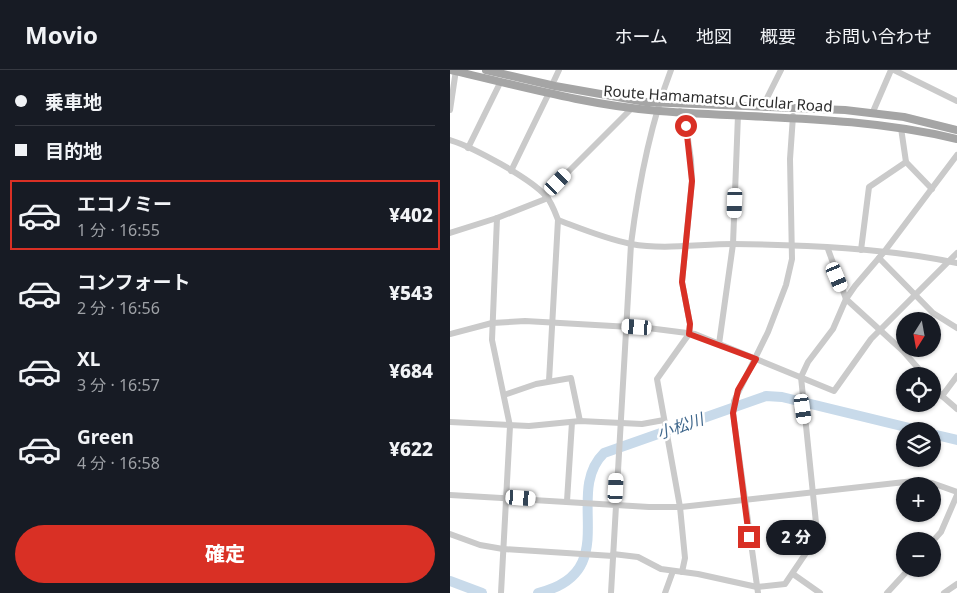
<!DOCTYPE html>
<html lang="ja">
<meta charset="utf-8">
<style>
:root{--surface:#171b24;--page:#242831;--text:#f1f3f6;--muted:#9ea1a6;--line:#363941;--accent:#d93025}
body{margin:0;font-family:"Noto Sans","Noto Sans JP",sans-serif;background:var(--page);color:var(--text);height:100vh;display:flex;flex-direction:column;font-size:19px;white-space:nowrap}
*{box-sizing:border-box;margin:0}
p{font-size:16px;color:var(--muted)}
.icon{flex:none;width:28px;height:28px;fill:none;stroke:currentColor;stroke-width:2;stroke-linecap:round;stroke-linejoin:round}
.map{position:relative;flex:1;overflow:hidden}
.side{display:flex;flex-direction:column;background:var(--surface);width:450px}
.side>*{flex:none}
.guide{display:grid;align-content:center;height:110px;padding:0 15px;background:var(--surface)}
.needle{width:32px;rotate:191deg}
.buttons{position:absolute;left:446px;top:242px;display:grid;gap:10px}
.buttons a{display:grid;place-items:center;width:45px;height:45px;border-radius:50%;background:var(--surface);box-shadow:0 1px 4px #0004;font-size:25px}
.end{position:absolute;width:22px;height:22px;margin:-11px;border:6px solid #d93025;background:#fff;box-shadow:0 0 0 2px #fff}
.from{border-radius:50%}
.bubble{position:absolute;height:35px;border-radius:18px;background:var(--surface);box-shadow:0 1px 4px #0004;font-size:16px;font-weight:800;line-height:35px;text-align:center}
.car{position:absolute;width:15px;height:30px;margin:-15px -8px;border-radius:6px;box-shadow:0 0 4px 1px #0007;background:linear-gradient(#fff 24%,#345 0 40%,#fff 0 76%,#345 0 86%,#fff 0)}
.guide b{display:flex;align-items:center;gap:18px;height:48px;font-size:19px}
.guide b+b{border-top:1px solid var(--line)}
.guide i{width:12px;height:12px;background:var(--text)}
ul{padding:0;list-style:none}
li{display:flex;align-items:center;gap:15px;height:70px;margin:0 10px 8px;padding:0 5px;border:2px solid transparent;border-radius:0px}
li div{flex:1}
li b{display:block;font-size:19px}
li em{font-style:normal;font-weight:800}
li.active{border-color:var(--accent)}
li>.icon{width:45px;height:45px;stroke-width:1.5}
.button{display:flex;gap:10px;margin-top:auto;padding:10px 15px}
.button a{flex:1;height:58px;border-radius:30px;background:var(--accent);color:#fff;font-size:20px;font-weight:800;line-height:58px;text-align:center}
header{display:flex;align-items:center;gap:30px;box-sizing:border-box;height:70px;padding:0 25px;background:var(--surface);border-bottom:1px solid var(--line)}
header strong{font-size:24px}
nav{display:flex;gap:28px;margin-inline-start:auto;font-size:18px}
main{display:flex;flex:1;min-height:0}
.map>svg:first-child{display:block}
</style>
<header>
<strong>Movio</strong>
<nav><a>ホーム</a><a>地図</a><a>概要</a><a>お問い合わせ</a></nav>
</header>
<main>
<section class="side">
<div class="guide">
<b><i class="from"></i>乗車地</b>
<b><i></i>目的地</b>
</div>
<ul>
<li class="active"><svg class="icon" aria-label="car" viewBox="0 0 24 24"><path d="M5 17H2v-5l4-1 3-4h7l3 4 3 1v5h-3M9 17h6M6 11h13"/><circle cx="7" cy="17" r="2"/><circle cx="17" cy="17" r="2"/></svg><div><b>エコノミー</b><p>1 分 · 16:55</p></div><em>¥402</em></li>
<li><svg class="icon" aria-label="car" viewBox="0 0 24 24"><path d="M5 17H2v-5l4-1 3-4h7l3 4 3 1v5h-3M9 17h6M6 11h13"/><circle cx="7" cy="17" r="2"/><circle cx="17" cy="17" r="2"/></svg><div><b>コンフォート</b><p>2 分 · 16:56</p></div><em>¥543</em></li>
<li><svg class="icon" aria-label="car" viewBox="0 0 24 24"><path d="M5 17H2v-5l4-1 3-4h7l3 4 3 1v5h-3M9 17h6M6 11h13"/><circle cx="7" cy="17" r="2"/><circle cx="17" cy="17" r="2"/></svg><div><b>XL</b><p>3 分 · 16:57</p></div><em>¥684</em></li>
<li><svg class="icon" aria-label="car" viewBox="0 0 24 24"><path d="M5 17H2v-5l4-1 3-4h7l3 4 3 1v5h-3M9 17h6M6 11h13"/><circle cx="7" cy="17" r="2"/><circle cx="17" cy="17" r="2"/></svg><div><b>Green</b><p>4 分 · 16:58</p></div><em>¥622</em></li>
</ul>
<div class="button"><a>確定</a></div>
</section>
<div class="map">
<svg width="507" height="523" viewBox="0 0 507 523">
<rect width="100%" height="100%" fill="#fff"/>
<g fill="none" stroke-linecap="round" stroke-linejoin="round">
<g stroke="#c8daea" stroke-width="10">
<polyline points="482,364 507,370"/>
<polyline points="0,511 32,523"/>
<path d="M88,523C175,502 112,424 154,383L316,326L332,327L472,361"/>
</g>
<g stroke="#cacaca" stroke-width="6">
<polyline points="444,0 507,31"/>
<polyline points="102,15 109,0"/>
<polyline points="317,36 317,28 331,0"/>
<polyline points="0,40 6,0"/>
<polyline points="230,41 236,56 241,90 242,111 232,212 240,254 239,264 207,309 230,437 235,488 232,502"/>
<polyline points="422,44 441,0"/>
<polyline points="451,58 456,92 482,119"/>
<path d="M0,70C23,77 80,108 96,126C102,133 105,142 108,150C132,159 156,169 181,174C214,180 250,174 283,174C355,175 437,178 507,193"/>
<polyline points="18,78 50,13"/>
<polyline points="61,101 98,25"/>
<polyline points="95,125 182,38"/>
<polyline points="47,148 42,270 60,356 51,523"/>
<polyline points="0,163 47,148 98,128"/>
<polyline points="378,179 396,229 453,281 475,306"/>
<polyline points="411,180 419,117 456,92"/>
<polyline points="429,188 483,243 507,258"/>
<polyline points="0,264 42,253 75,251 198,258 245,264 384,321 421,269 507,183"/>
<polyline points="269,274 283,174 288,45"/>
<polyline points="99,311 108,150"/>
<polyline points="482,315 492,326 507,306"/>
<polyline points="54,325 86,314 121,308 130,351"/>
<polyline points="492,326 507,339"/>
<polyline points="0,352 79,356 130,351 192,354 214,350"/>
<polyline points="0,425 199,437 231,437 464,411 482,413 507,422"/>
<polyline points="117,431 122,352"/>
<polyline points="0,464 30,475 53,479 163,486"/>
<polyline points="482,472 491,462 507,425"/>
<polyline points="163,484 188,487 211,499 248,504 307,517 335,514 358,480 366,453 351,307 358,292 383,259 396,229 405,216 434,182 507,85"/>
<polyline points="343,504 370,523"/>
<path d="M161,523L181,174C188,119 201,52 221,0"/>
<polyline points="215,523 223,501"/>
<polyline points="308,523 283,343 284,331 318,262 336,215 342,189 340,89 343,46"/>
<polyline points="437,523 459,499"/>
<polyline points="494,523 507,514"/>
</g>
<g stroke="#a5a5a5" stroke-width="8">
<path d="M0,0C70,16 137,35 209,41C311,49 405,45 507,69"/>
<polyline points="36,0 105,16 196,32 395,40 454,47 507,60"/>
</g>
</g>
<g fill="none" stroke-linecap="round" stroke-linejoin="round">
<polyline stroke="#d93025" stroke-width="6" points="236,56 242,111 232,212 240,254 239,264 306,289 288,320 283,343 299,467"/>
</g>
<g text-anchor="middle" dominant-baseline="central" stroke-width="5" stroke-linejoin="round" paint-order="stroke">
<g font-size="15" fill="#2d2d2d" stroke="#fff">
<text transform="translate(268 28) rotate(4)">Route Hamamatsu Circular Road</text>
</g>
<g font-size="16" font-style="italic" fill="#3f678c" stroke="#fff">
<text transform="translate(230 356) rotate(-19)">小松川</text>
</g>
</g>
</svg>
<div class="buttons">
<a><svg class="needle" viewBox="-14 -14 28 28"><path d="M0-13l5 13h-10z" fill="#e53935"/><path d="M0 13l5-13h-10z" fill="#9ea1a6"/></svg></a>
<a><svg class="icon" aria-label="locate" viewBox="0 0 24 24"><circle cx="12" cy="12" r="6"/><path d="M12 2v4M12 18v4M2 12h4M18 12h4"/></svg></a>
<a><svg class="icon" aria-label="layers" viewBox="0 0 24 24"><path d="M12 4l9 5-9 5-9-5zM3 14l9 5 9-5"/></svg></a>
<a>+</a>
<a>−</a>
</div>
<i class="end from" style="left:236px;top:56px"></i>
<i class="end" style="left:299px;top:467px"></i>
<div class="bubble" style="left:316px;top:450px;width:60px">2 分</div>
<i class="car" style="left:108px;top:112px;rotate:44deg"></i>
<i class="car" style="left:285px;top:133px;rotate:182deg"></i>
<i class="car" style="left:387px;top:207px;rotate:157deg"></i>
<i class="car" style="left:187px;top:257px;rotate:274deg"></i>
<i class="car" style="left:353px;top:339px;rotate:172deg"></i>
<i class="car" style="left:166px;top:418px;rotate:3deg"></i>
<i class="car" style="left:71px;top:428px;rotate:94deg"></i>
</div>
</main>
